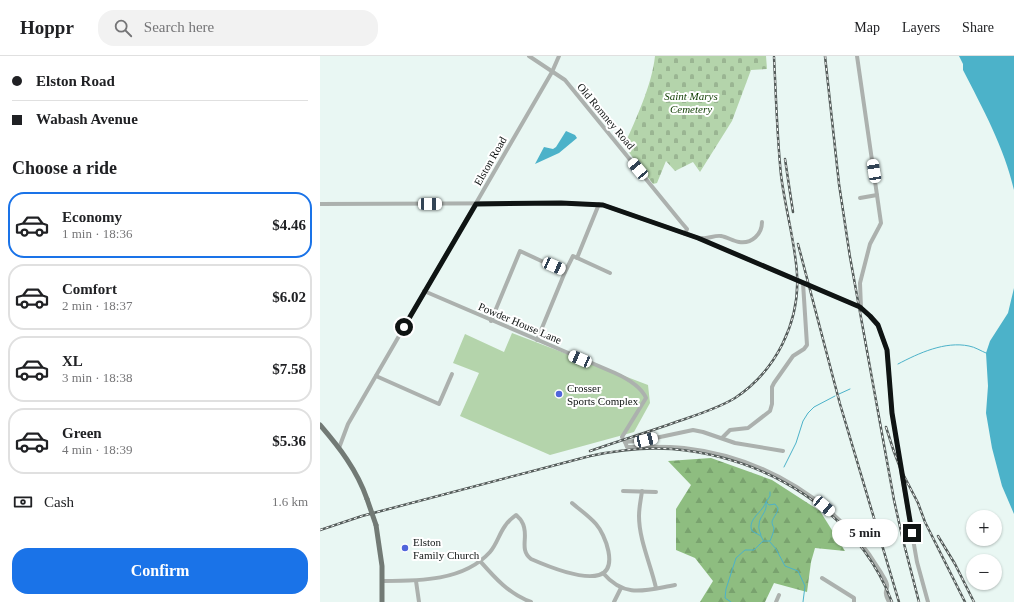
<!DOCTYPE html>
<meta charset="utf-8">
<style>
:root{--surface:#fff;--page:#f2f2f2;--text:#202124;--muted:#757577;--line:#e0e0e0;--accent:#1a73e8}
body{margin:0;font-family:"Times New Roman",serif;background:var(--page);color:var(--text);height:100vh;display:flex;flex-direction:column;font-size:15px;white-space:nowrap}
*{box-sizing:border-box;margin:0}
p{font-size:13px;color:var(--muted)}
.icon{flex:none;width:22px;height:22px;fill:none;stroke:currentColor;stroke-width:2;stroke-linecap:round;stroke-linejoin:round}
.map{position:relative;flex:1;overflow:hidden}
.side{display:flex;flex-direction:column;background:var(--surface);width:320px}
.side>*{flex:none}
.hud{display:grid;align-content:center;height:88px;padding:0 12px;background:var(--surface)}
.fabs{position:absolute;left:646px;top:454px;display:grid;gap:8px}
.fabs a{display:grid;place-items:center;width:36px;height:36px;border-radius:50%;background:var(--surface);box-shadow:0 1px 3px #0004;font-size:20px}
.end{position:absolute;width:18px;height:18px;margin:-9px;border:5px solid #0f1413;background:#fff;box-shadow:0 0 0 2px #fff}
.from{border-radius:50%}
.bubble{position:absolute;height:28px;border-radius:14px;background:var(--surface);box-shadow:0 1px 3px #0004;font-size:13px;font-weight:800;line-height:28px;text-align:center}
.car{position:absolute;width:12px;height:24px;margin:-12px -6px;border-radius:5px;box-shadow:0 0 3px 1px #0007;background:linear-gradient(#fff 24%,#345 0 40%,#fff 0 76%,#345 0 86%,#fff 0)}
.hud b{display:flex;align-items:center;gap:14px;height:38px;font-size:15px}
.hud b+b{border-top:1px solid var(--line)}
.hud i{width:10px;height:10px;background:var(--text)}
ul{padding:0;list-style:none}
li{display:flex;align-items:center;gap:12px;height:66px;margin:0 8px 6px;padding:0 4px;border:2px solid var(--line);border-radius:16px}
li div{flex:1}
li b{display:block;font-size:15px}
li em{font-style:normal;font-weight:800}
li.selected{border-color:var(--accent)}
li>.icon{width:36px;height:36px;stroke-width:1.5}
h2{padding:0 12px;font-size:18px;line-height:48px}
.pay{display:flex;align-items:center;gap:10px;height:44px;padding:0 12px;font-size:15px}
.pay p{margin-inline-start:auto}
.action{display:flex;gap:8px;margin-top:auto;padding:8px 12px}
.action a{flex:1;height:46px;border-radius:16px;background:var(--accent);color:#fff;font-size:16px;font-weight:800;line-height:46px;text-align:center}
header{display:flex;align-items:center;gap:24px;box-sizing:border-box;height:56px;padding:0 20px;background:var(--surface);border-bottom:1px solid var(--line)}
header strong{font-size:19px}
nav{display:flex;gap:22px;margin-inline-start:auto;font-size:14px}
.search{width:280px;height:36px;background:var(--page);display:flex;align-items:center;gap:10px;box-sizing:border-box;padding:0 14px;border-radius:16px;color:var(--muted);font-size:15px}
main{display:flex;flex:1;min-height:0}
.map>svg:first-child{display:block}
</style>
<header>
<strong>Hoppr</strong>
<div class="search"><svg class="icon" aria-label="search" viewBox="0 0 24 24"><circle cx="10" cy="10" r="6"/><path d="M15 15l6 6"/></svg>Search here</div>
<nav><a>Map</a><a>Layers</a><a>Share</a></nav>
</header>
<main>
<section class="side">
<div class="hud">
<b><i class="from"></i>Elston Road</b>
<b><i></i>Wabash Avenue</b>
</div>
<h2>Choose a ride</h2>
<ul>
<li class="selected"><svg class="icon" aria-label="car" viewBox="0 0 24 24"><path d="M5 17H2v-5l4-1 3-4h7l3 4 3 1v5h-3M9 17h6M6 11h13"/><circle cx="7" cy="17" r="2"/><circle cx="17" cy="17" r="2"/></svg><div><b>Economy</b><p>1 min · 18:36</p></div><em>$4.46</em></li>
<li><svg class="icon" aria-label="car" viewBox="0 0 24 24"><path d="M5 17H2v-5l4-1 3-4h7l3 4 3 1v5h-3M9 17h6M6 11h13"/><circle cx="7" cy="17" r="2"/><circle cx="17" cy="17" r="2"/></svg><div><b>Comfort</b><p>2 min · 18:37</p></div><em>$6.02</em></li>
<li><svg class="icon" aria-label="car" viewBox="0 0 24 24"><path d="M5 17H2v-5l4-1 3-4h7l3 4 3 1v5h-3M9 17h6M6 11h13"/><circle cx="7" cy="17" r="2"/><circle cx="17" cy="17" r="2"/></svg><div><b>XL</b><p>3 min · 18:38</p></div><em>$7.58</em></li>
<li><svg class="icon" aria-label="car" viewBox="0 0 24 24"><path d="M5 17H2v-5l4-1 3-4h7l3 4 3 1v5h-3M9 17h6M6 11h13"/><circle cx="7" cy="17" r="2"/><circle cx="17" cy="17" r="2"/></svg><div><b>Green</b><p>4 min · 18:39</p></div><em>$5.36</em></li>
</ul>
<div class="pay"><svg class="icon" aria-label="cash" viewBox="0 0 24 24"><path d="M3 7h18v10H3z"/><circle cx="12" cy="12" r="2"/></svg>Cash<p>1.6 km</p></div>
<div class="action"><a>Confirm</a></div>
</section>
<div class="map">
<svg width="694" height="546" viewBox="0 0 694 546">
<defs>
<pattern id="forest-firs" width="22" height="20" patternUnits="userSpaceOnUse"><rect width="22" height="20" fill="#8ebd80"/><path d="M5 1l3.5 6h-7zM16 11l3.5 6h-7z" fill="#79a26e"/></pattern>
<pattern id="cemetery-stones" width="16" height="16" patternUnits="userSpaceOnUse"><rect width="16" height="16" fill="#b4d4ab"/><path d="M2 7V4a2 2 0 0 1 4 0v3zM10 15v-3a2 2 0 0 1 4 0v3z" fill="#9ab592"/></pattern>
</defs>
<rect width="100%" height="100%" fill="#e9f7f3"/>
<polygon fill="url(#forest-firs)" points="391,402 452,424 500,455 525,495 495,492 491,506 487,536 454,527 445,546 380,546 393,525 375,502 356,494 356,453 371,429 348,405"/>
<path fill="url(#cemetery-stones)" d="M335,0H446L447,13L431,14L412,65L380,116L373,106L355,115L346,105L337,127L333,128L304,90C316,63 332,29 335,0Z"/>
<polygon fill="#b4d4ab" points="192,277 328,329 330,347 314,376 230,399 140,360 159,317 133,307 145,278 184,296"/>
<g fill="#4cb2c9">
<path d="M639,0H694V134C684,91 663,53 643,14V8Z"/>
<polygon points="246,75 255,79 257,82 239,97 215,108 224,91 233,93 236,91"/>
<polygon points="694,232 694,458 682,430 672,392 666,357 668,330 666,297 670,285 688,257"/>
</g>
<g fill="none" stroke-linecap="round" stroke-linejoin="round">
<g stroke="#4cb2c9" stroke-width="1">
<path d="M578,308C599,297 625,285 649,290C655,291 661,295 666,297"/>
<polyline points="519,338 530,333"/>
<polyline points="464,411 476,387 483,365 488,357 494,351 515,340"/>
<path d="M441,479C440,476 438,472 439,469C439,460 448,456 446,447"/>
<path d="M443,484L441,480L432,475C427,463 443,456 446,446"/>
<polyline points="450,486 456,493 465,510 478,515 485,530 483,546"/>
<path d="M411,546L405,542L406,533L416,502L425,494H434L443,485H450C451,482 454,476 454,472C453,470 452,468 452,466C453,461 458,457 458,452L455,448L449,449L446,446L450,440V436"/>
</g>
<g stroke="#acb1ae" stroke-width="4">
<polyline points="209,0 245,24 361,166 367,173 365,178"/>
<polyline points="537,0 561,167 559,171 550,188 540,227 541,252"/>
<polyline points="540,142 557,139"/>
<polyline points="0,148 241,147 283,149 378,182 540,251 550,260 558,269 567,294 572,357 581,414 597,506 608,546"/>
<path d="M382,182C389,183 394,179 401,180C407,181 413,185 419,186C432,188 442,178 442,166"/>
<polyline points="257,202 279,148"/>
<path d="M104,235L295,317C306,322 321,330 326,342L302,381L305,386L326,384L373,374L383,376L415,387L463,395"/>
<polyline points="171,265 200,195 245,216"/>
<polyline points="217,284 245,216 253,200 290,217"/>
<polyline points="56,320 119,348 132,318"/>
<polyline points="402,382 410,374 428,372 450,355 452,348 452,331 454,327 473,300 484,293 487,289 483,227"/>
<path d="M305,386L307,391C326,391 345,390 364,392C444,401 519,446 560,515C562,519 567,525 567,529C568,532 565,535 566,538C566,540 568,544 569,546"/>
<polyline points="19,392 28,368 232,16 239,0"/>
<polyline points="303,435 336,436"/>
<path d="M322,435C321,443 319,451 319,460C319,484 331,509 336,532"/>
<path d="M160,505C175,522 189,538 211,546"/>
<path d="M283,517C305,543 326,534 355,529"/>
<polyline points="502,522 534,542 534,546"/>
<path d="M63,525C99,525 144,525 170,496C177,488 179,478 185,470C188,465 192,462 196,459C198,461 201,463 202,466C210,479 198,493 211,503C227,510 262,524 279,519C299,513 285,478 276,468C269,460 260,454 252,447"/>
<polyline points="96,525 99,546"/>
<polyline points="294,546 301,532"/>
<polyline points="456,546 459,539"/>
</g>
<g stroke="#727a75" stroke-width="5">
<path d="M0,369C19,391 37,414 47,443"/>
<polyline points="56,469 62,510 62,546"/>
</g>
<defs>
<g id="rail">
<polyline points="505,0 519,128 530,201 574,444 582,480 599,546"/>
<polyline points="465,103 473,156"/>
<polyline points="478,188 520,348 579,546"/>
<polyline points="566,371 574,396 581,414 598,447 605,466 645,546"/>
<path d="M270,395C299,385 328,376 356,366C376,359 397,353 415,342C456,315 480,266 477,218C475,185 465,152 461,119C457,80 456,40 454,1"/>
<path d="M0,474L42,460L270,400C297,394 324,391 352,393C446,401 537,455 572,546"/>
<polyline points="618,480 635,508 654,546"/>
</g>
</defs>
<use href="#rail" stroke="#545c5a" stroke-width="2.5"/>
<use href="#rail" stroke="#fff" stroke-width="1" stroke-dasharray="3" stroke-linecap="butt"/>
<polyline stroke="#727a75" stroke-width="5" points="47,443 56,469"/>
</g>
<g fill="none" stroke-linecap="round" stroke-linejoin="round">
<polyline stroke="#0f1413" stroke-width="5" points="84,271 156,148 241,147 283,149 378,182 540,251 550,260 558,269 567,294 572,357 592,477"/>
</g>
<g fill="#5065db" stroke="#fff" stroke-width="1.5">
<circle cx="239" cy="338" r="4"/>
<circle cx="85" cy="492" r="4"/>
</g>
<g text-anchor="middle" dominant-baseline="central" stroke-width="4" stroke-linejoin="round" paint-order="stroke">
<g font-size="11" font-style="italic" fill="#0f3d00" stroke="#fff">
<text x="371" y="40">Saint Marys<tspan x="371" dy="13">Cemetery</tspan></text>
</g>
<g font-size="11" fill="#0f1413" stroke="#fff">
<text transform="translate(286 60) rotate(50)">Old Romney Road</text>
<text transform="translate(170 105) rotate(-60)">Elston Road</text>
<text transform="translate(200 267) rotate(23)">Powder House Lane</text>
</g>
<g font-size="11" fill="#0f1413" stroke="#fff" text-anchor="start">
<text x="247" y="332">Crosser<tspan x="247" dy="13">Sports Complex</tspan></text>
<text x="93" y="486">Elston<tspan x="93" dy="13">Family Church</tspan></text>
</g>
</g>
</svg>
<div class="fabs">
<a>+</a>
<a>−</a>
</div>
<i class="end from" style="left:84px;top:271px"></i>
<i class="end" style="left:592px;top:477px"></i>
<div class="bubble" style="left:512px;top:463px;width:66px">5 min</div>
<i class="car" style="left:318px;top:113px;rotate:320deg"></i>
<i class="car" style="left:554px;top:115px;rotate:351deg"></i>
<i class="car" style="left:110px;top:148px;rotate:90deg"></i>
<i class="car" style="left:234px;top:210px;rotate:114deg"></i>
<i class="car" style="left:260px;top:303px;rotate:293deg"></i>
<i class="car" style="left:326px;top:384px;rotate:77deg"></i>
<i class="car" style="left:504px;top:450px;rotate:130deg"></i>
</div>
</main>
